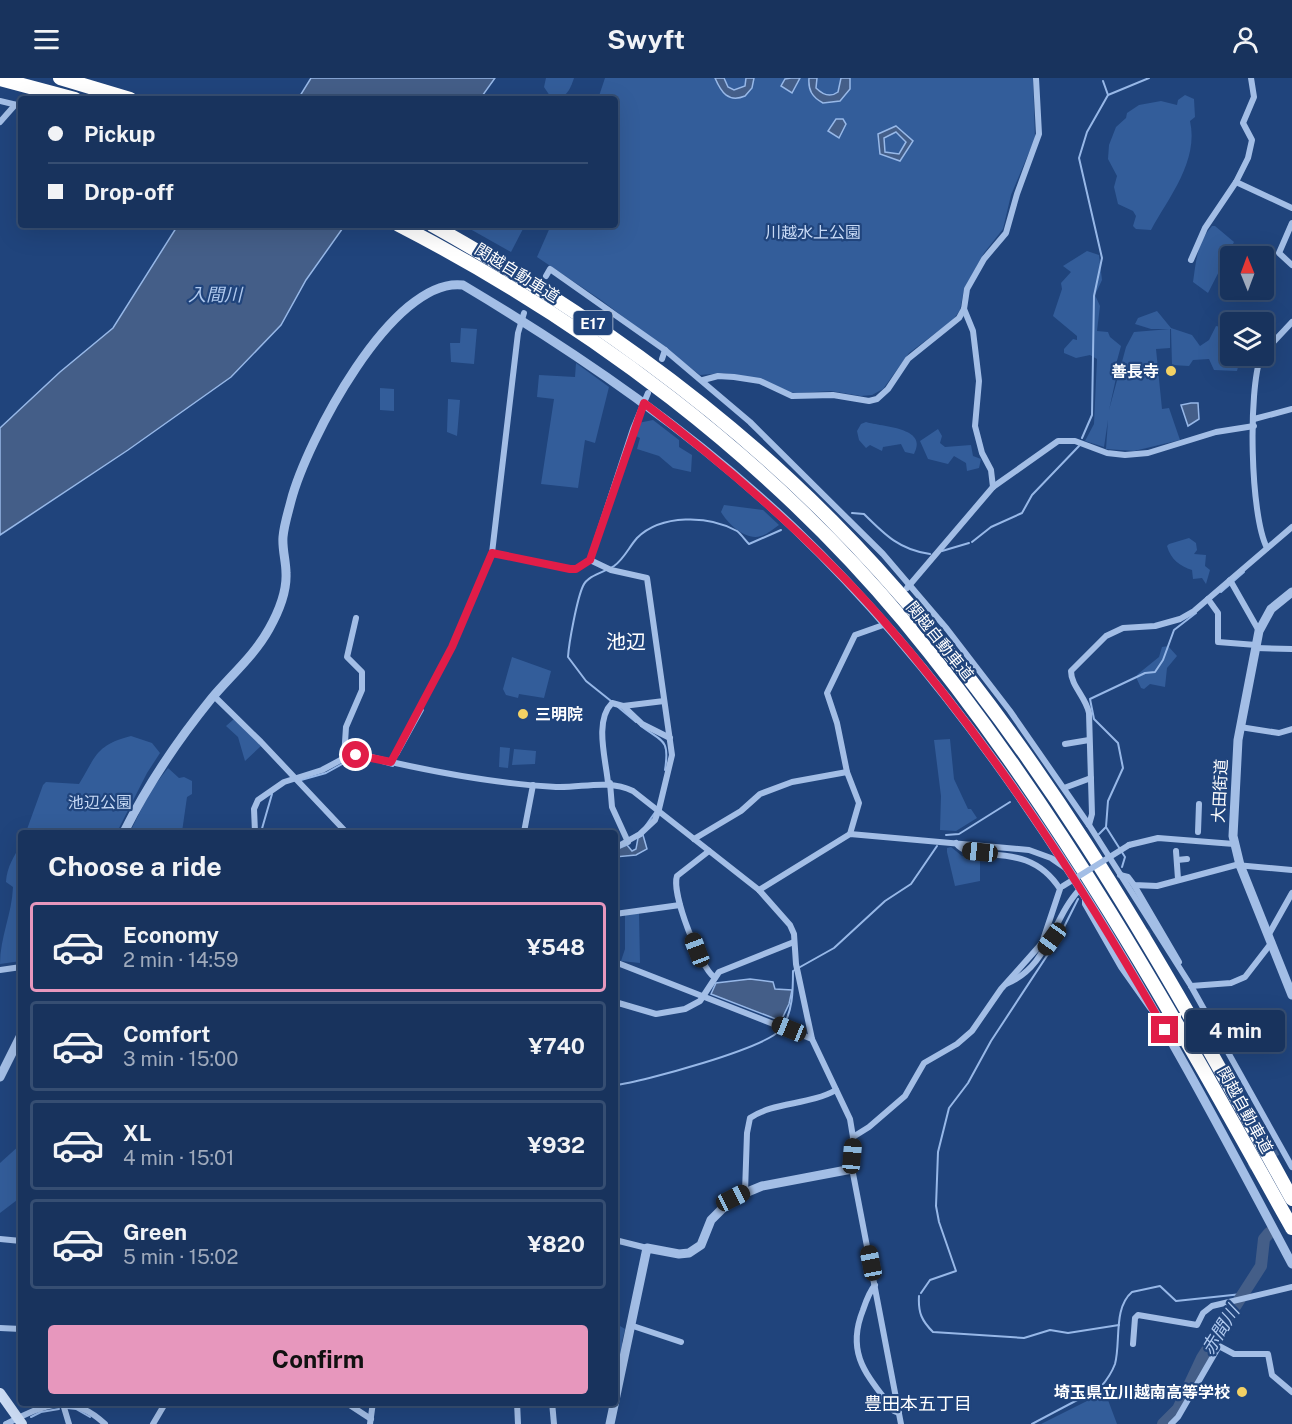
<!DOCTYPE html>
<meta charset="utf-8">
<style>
:root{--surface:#18335d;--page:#253f66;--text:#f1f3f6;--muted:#9faabc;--line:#364e72;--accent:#e797bd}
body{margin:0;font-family:"Public Sans","Noto Sans JP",sans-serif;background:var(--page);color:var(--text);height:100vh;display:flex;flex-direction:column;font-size:22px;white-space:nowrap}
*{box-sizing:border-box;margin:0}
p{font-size:20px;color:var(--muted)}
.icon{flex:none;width:33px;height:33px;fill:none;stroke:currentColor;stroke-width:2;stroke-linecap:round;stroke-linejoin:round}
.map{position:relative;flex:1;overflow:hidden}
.sheet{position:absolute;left:18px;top:752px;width:600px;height:576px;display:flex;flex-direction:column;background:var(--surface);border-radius:6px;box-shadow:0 6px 24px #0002,0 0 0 2px var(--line)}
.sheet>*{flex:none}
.banner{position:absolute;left:18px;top:18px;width:600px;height:132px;border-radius:6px;box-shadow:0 6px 24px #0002,0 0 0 2px var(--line);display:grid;align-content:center;height:132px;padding:0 30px;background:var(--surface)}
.needle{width:39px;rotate:359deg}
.controls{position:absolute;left:1220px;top:168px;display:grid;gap:12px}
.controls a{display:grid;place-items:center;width:54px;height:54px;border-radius:6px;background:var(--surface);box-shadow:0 6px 24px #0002,0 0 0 2px var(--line);font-size:30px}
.end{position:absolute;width:27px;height:27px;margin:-14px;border:8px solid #e11d48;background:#fff;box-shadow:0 0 0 3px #fff}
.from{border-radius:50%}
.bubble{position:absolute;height:42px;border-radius:6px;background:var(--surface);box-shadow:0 6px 24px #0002,0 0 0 2px var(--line);font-size:20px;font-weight:700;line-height:42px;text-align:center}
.car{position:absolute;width:18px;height:36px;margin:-18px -9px;border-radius:8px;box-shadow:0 0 4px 2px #0007;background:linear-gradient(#222 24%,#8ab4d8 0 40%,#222 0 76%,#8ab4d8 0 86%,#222 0)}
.banner b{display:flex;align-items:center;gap:21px;height:57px;font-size:22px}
.banner b+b{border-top:2px solid var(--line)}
.banner i{width:15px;height:15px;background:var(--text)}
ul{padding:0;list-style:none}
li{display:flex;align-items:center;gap:18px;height:90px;margin:0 12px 9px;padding:0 18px;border:3px solid var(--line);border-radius:6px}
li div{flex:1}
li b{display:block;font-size:22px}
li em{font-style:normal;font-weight:700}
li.current{border-color:var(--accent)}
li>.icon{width:54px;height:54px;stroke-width:1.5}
h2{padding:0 30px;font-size:27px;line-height:72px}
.button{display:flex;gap:12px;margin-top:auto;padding:12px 30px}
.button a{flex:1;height:69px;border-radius:6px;background:var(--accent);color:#111;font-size:24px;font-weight:700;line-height:69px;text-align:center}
header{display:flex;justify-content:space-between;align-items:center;height:78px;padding:0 30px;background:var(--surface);font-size:27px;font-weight:700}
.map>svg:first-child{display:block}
</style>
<header><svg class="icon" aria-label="menu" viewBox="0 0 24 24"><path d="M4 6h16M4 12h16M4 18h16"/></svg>Swyft<svg class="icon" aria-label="person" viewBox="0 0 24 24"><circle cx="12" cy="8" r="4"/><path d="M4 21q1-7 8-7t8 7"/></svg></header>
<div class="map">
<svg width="1292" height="1346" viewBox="0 0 1292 1346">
<rect width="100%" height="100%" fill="#20447c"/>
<g fill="#335d9a">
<path d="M546,0H574C570,12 566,21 552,21L544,9Z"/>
<polygon points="605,0 1033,0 1035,60 1011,117 1003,151 984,175 964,211 960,232 953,242 909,275 883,311 872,317 861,318 831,313 797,315 788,314 763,301 724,295 700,297 601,222 537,179 551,147 615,147 615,21 598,21"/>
<path d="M1185,17L1194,21L1195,39L1190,43C1199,83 1169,119 1151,152L1136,151L1133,148L1136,138L1133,133L1118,126L1114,109L1117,98L1108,81L1109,67L1116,49L1126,40L1127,35L1139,27L1161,23L1177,27L1178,22Z"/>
<polygon points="463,147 521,147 524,149 511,174"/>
<path d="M1212,148H1215L1234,164L1208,215L1193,204C1196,184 1197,164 1212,148Z"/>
<polygon points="1087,173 1099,177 1102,202 1095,217 1100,228 1097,253 1108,254 1110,259 1121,268 1115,290 1112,284 1114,291 1118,291 1109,332 1126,269 1134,254 1170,251 1170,270 1156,271 1162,331 1169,330 1180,362 1134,373 1106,371 1108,342 1104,369 1085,363 1094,346 1097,281 1090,277 1076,280 1064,275 1064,271 1073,261 1077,262 1077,258 1053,238 1062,211 1061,205 1071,194 1063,188"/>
<polygon points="1157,233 1171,250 1192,257 1200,268 1209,262 1216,248 1230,251 1230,259 1221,259 1219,269 1227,273 1229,278 1226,285 1238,289 1237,293 1214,292 1209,281 1193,282 1189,288 1172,287 1171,251 1151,251 1135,246 1138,240"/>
<polygon points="461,250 477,251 474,286 451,284 450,265 460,265"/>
<polygon points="576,285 609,309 595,365 585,362 578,410 541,406 554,321 537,319 539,297 575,299"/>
<polygon points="380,310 394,311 394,333 380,332"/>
<polygon points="448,321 460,322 457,358 447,354"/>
<polygon points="653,342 679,362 679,369 692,377 691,394 673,390 659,378 637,371 640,360 634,357 638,345"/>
<path d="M866,344C882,349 929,349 914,376L905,374L901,366L883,369L882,373L870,367L866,370L859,362L857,353L861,346Z"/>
<polygon points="938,351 942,358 940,365 945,369 971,367 973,378 981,381 979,390 967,393 966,385 954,378 948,386 928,381 920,363"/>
<path d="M724,427L763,432L779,447C773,451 768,456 761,458C746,463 728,446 721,434Z"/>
<path d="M1189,460L1196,465L1197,472L1194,476L1206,477L1205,488L1210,492L1206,506L1202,500L1193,501L1192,492C1180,488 1171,482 1167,468L1169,466Z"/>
<polygon points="1168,568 1177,578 1167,590 1165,609 1150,606 1144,611 1141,610 1136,599 1138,596 1159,579 1162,569"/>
<polygon points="512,579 551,593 544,620 519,616 518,620 506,617 503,611"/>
<polygon points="234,641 261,668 245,683 238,659 226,648"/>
<path d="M131,658L152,665L160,675L147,695L117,754H26L43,707L46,704L79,706C96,678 96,667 131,658Z"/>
<polygon points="950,661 954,701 968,731 971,731 977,740 956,753 940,752 941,718 934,662"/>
<polygon points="500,669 510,670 508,690 499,689"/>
<polygon points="514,671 536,673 535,686 512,687"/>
<polygon points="168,690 179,700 184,699 192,703 192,716 187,719 182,754 130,754 151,712"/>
<path d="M21,766V883L0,886C0,859 12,836 13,809L6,804C7,788 14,779 21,766Z"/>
<polygon points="951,769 962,778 980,781 980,803 955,808 947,774 947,770"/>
<polygon points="639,834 640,885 621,883 625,871 625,836"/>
<polygon points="21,1066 21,1119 0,1135 0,1085"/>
<polygon points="615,1245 625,1251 622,1264 625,1269 615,1305"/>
<polygon points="1105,1314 1117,1346 1041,1346"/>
</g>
<g fill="#445e88" stroke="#97b8e8" stroke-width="1.5" fill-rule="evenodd">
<polygon points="311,0 495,0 480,21 298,21"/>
<path d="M715,0H724L728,9L734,12L745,8L746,0H754L752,10L745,18C728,25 721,14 715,0Z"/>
<polygon points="791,0 800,0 792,15 781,8 785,1"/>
<path d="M809,0H817L816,10C823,17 830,20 838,14L841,0H850V11L840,23L823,25C812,19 808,12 809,0Z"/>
<polygon points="836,41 843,41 846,46 839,60 828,53"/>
<path d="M896,48L913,63L900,83L880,76L878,56ZM896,54L906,64L899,76L885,74L884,60Z"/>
<polygon points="178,147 345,147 306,202 281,247 231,299 128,372 0,457 0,350 60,294 113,250"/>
<polygon points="1191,325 1198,325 1199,341 1188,348 1181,327"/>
<polygon points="643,757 647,771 636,777 615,779 615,772 627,767 632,773 636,771 638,760"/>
<polygon points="750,901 773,904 775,911 792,912 789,926 781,943 711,916 716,905"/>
</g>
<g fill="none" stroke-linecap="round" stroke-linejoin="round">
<g stroke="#97b8e8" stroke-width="2">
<polyline points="1103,3 1108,17"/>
<polyline points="1082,360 1092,337 1094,218 1102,180 1079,80 1087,54 1108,17 1149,0"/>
<path d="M852,435L864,436C885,457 900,472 930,476"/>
<polyline points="972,464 991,449 1022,435 1032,417 1079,368"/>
<polyline points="942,473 969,465"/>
<polyline points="1221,514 1244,494"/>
<path d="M611,623L586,603L568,579C569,564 577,521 583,508C588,497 605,494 614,488C624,481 629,469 637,460C661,436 709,437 737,453C741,456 745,462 749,466L781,452"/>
<polyline points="618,629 636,644"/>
<path d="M641,648C662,664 670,660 665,692"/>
<polyline points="398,677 423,632"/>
<polyline points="358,680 376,683"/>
<polyline points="382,685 393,688"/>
<polyline points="301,702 326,695 353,680"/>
<polyline points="1106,749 1125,779 1122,789"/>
<polyline points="644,750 656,733"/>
<polyline points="261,754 272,716"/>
<polyline points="1099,756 1106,749 1108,723 1123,690 1118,665 1094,641 1090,621 1145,595 1155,594 1163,582 1174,552 1196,535"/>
<polyline points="946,757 959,756 1010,724"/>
<path d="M615,1007C642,1004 767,970 781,951C793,935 793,912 793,893L834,870L885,823L911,806L937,768"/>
<polyline points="921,1215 930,1202 956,1193 939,1144 936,1128 938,1074 949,1030 968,1005 991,963 1058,861 1078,821"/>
<path d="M919,1218C918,1235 922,1243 933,1254L1024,1260L1050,1252L1068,1255L1119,1247"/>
<polyline points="67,1330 76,1331 90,1339"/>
<polyline points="31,1339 41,1334 59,1331"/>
<path d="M1032,1346L1100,1310C1106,1303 1112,1294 1115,1286C1121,1264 1113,1230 1132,1214L1160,1208L1176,1223L1242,1216"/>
</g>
<polyline stroke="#445e88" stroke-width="12" points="1163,1346 1178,1331 1202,1280 1261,1188 1264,1161 1269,1155"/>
<g stroke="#416090" stroke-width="6" stroke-dasharray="6 3" stroke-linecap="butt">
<polyline points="1129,866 1159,848"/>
<polyline points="1249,1089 1278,1074"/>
</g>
<g stroke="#a3bee6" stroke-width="6">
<polyline points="0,23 21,28"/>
<polyline points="0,44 15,27"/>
<polyline points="1236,104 1292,130"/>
<polyline points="1292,145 1279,175 1292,187"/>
<polyline points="1191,182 1205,150 1236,104 1248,80 1252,62 1243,45 1254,19 1251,0"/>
<polyline points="546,198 550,191 665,272 750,344 883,476 947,551 1010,633 1089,747 1191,908 1292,1089"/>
<polyline points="964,231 973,253 979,303 975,348 982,375 991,392 993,409"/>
<polyline points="1263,275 1292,244"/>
<path d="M1261,278C1248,312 1250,437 1267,470"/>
<polyline points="662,281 665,272"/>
<polyline points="703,302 718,298 734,299 760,303 792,318 833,317 869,323 877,321 888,311 908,281 959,240 964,231 967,211 984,181 1006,155 1017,116 1039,56 1036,0"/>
<polyline points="1254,341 1292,331"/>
<polyline points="492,475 570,491 576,491 590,482 633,351 648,315"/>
<polyline points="590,482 611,492 647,500 672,677 659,731 655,742 640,756 615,770"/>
<polyline points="1230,502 1259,553"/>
<polyline points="907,510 993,409 1058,363 1075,363 1107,375 1125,377 1148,375 1216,354 1254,348"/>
<polyline points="1208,521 1218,535 1218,564 1256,567"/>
<polyline points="1256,570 1292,571"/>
<polyline points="214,618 261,664 346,754"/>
<polyline points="623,628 664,623"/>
<polyline points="1240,649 1279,655 1292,651"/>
<polyline points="1065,666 1089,662"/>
<polyline points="344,680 346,649 362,612 362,594 347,579 356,540"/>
<path d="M391,684C445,696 500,706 556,709C583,710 607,701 633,713L759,812L790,847L794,856L796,886L812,961"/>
<path d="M608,705C606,682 594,643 612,625L623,628L642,646L670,660"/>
<polyline points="610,705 612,729 628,764"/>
<polyline points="1064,710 1091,700"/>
<path d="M1089,747L1092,736L1089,635C1086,619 1071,608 1071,593L1106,558L1123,550L1155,548L1180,541L1194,533L1292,449"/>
<polyline points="255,754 254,731 258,722 284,704 322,692 350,677 363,677 391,684 452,569 492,475 518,255 524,235"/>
<polyline points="524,754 533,707"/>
<polyline points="1198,754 1199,726"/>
<polyline points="850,756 859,725 847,694 837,645 827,615 855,557 886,546"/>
<polyline points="694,761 741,733 760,716 792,704 847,694"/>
<polyline points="1129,767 1158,760 1234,766"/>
<path d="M709,773L677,798C671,815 700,889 714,899"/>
<polyline points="1176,773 1178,801"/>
<polyline points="1177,782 1187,781"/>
<polyline points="1120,797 1128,799 1134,807 1157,808 1236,787 1292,792"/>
<polyline points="1134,807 1179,884"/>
<polyline points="759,812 850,756 1029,772 1051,780 1064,789"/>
<polyline points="1085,822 1085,826 1121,889 1150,930"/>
<polyline points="615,836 680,827"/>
<polyline points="1269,856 1292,815"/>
<polyline points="615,884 812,961 850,1041 853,1059 851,1085 901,1346"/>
<polyline points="0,892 21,889"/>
<path d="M1006,906C1049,889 1052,840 1080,811"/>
<polyline points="1191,908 1231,905 1245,899 1272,864"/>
<polyline points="615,924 656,936 685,931 700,923 719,894 794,864"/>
<path d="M853,1059L869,1049L905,1018L924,985L957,966L972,953L1001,911L1042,865L1060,811C1027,759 972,788 956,765"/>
<path d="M745,1114L747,1055L750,1040C773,1024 810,1027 836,1012"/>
<polyline points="0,1161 21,1163"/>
<polyline points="615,1162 647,1170"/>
<path d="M875,1207C869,1214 866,1223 863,1232C845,1277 868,1298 894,1333L899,1335"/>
<polyline points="630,1247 681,1264"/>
<polyline points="0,1250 21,1251"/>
<polyline points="1133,1266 1135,1240 1138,1237 1197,1247 1203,1235 1212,1228 1292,1209"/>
<polyline points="345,1324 371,1341"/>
<polyline points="517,1324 518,1346"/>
<polyline points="552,1324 554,1346"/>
<polyline points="63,1326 69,1346"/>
<path d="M6,1346C44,1327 70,1313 105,1346"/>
<polyline points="153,1346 166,1324"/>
<polyline points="370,1346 373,1324"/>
<polyline points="1171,1346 1178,1339 1219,1268 1234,1276 1268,1276 1272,1297 1292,1314"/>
</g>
<g stroke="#a3bee6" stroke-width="9">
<polyline points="1292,514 1271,531 1259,553 1238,662 1233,758 1240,787 1292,917"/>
<path d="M124,754C148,706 177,663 211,621C230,598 254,578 269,551C278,535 287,514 286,495C286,483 282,471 283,459C284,447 288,435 291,423C306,365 392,198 463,207C582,278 695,356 795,451C1011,658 1154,925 1292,1186"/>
<polyline points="0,999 21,957"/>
<polyline points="610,1346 647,1170 679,1176 689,1175 701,1167 711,1142 733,1120 762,1108 852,1091"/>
</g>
<polyline stroke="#cdddf5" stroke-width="10" points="0,1315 22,1346"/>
<g stroke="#fff" stroke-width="14">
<polyline points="60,0 130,21"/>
<polyline points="0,1 75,21"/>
<path d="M399,147C589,245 767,379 904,543C1058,729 1175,940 1292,1150"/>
<path d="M432,147C577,228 714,324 831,442C1026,638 1160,881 1292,1121"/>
</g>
<polyline stroke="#a3bee6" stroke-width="6" points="1063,808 1129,767"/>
</g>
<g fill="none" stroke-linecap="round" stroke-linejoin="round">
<path stroke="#e11d48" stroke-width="8" d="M356,677L391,684L452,569L492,475L570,491H576L590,482L644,325C729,390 811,460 882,541C992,667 1082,807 1165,952"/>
</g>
<g fill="#f3d164" stroke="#20447c" stroke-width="2">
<circle cx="1171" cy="293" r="6"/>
<circle cx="523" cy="636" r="6"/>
<circle cx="1242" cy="1314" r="6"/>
</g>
<g text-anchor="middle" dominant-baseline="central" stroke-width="4.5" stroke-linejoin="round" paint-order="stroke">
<rect fill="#20447c" stroke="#bcc7d8" stroke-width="1.5" x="573.5" y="233" width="39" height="24" rx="4.5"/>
<g font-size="15" font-weight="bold" fill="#fff">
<text x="593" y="245">E17</text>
</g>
<g font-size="16" fill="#c7d9f5" stroke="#20447c">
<text x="813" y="154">川越水上公園</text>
<text x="100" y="724">池辺公園</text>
</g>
<g font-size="16" fill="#fff" stroke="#20447c">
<text transform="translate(517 195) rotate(32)">関越自動車道</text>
<text transform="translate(940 563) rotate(51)">関越自動車道</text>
<text transform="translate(1220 713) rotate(-87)">大田街道</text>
<text transform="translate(1245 1032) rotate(61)">関越自動車道</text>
</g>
<g font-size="16" font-weight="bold" fill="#fff" stroke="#20447c" text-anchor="end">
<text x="1159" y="293">善長寺</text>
<text x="535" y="636" text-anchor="start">三明院</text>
<text x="1230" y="1314">埼玉県立川越南高等学校</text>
</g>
<g font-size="18" font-style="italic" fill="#aec8ee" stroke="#20447c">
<text x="215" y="216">入間川</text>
<text transform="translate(1220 1252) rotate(-58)">赤間川</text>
</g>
<g font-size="18" fill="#fff" stroke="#20447c">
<text x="918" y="1325">豊田本五丁目</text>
</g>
<g font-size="20" fill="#fff" stroke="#20447c">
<text x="626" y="564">池辺</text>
</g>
</g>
</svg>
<div class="controls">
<a><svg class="needle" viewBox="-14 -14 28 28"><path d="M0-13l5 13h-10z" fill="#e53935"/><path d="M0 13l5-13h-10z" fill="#9faabc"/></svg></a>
<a><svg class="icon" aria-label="layers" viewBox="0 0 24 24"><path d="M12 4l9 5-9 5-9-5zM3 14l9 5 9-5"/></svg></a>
</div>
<i class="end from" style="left:356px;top:677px"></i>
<i class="end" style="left:1165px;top:952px"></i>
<div class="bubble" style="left:1186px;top:932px;width:99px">4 min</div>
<i class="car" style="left:980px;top:774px;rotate:276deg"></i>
<i class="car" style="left:1052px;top:861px;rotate:216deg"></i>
<i class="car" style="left:697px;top:872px;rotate:339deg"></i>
<i class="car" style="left:789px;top:951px;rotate:292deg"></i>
<i class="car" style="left:852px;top:1078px;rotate:5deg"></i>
<i class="car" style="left:733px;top:1120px;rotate:63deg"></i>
<i class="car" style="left:871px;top:1185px;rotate:349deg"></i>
<div class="banner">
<b><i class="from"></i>Pickup</b>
<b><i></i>Drop-off</b>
</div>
<section class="sheet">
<h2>Choose a ride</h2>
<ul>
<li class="current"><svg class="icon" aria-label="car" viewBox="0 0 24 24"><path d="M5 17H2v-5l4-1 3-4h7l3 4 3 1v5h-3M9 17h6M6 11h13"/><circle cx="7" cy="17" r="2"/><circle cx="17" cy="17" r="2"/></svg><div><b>Economy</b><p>2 min · 14:59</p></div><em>¥548</em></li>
<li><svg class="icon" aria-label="car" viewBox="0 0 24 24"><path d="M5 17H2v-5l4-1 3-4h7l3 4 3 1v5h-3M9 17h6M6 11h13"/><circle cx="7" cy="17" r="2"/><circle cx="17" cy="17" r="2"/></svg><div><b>Comfort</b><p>3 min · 15:00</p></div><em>¥740</em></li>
<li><svg class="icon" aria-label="car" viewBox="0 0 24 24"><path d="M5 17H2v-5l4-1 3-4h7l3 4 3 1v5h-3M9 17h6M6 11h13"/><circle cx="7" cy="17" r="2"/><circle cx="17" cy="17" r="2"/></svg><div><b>XL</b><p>4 min · 15:01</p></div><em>¥932</em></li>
<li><svg class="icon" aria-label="car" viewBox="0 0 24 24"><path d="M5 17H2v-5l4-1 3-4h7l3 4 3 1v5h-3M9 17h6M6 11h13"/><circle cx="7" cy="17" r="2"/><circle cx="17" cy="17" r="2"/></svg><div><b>Green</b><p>5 min · 15:02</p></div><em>¥820</em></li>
</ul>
<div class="button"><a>Confirm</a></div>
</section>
</div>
